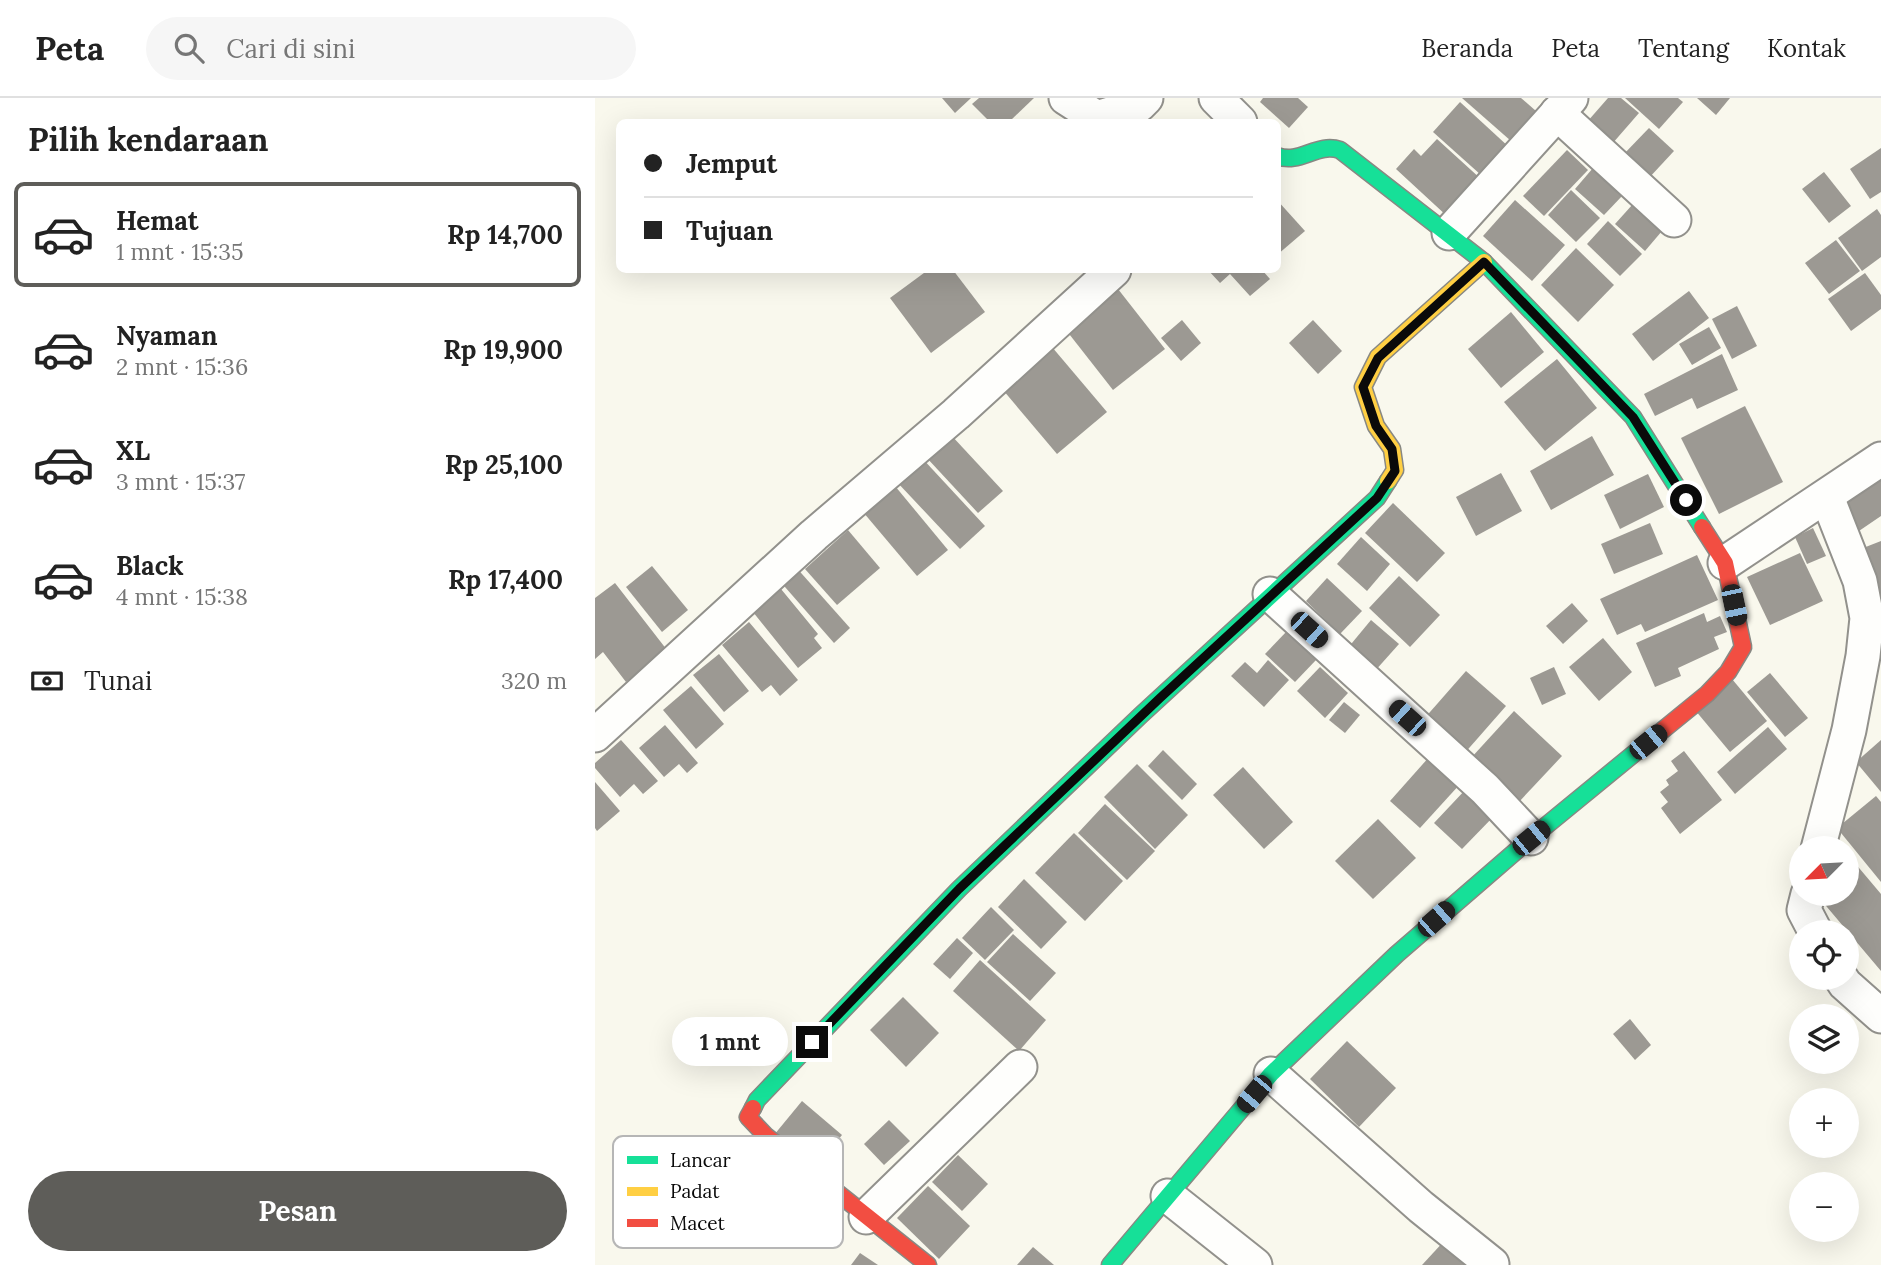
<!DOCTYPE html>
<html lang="id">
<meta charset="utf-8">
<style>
:root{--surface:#fff;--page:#f6f6f6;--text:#222;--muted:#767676;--line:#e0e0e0;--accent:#5e5d59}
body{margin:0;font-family:Lora,serif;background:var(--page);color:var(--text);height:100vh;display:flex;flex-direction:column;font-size:26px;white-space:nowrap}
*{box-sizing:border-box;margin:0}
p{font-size:23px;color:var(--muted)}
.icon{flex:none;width:38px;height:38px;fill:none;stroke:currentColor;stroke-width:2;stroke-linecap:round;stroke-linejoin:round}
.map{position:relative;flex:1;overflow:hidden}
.panel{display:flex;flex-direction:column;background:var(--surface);width:595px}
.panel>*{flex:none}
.banner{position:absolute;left:21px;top:21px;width:665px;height:154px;border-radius:10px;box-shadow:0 7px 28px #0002;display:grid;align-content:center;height:154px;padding:0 28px;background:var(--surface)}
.needle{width:46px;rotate:246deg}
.tools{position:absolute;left:1194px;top:738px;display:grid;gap:14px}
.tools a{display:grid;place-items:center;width:70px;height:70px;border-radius:50%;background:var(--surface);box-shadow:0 7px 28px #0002;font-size:35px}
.end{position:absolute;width:32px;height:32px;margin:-16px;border:9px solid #0a0a0a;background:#fff;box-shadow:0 0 0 4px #fff}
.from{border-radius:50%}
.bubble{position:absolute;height:49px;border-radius:24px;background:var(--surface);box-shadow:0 7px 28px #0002;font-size:23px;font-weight:700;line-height:49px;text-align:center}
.car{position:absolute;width:21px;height:42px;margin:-21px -10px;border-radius:9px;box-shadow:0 0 5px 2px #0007;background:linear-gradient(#222 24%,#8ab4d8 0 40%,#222 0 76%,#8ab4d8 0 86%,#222 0)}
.banner b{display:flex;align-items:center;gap:24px;height:66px;font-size:26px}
.banner b+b{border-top:2px solid var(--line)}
.banner i{width:18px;height:18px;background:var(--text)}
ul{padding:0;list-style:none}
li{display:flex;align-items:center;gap:21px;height:105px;margin:0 14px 10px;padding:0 14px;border:4px solid transparent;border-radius:10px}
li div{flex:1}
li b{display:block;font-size:26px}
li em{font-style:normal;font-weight:700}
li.active{border-color:var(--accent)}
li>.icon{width:63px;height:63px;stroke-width:1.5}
h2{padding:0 28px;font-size:32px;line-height:84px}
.pay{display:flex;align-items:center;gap:18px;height:77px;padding:0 28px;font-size:26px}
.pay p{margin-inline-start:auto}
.cta{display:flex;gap:14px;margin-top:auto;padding:14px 28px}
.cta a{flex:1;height:80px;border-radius:42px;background:var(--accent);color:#fff;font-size:28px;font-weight:700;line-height:80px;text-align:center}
header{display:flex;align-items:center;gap:42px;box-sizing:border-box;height:98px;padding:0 35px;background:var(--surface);border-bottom:2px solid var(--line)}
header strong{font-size:33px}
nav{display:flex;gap:38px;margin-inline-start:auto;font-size:24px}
.search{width:490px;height:63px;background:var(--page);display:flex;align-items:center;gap:18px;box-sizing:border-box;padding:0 24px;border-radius:38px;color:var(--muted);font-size:26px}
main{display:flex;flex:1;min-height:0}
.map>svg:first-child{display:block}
</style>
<header>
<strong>Peta</strong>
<div class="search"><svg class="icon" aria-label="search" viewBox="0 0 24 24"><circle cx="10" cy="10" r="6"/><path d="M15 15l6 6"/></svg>Cari di sini</div>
<nav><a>Beranda</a><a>Peta</a><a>Tentang</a><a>Kontak</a></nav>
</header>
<main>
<section class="panel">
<h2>Pilih kendaraan</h2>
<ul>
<li class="active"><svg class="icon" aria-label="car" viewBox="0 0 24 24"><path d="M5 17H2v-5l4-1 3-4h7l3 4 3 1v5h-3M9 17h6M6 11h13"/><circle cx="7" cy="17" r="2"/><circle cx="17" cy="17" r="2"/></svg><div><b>Hemat</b><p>1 mnt · 15:35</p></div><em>Rp 14,700</em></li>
<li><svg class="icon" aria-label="car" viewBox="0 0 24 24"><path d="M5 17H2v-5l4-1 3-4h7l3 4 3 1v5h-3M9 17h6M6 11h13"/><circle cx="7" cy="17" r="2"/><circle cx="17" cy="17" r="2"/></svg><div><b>Nyaman</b><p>2 mnt · 15:36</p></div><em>Rp 19,900</em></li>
<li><svg class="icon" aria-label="car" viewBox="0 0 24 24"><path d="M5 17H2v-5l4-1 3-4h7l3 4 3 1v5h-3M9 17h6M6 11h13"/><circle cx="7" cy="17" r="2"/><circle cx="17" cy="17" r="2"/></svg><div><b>XL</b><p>3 mnt · 15:37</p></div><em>Rp 25,100</em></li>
<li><svg class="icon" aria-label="car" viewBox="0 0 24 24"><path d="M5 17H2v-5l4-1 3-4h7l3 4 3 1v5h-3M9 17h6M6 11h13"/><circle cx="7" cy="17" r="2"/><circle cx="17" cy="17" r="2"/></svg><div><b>Black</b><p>4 mnt · 15:38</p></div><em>Rp 17,400</em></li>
</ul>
<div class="pay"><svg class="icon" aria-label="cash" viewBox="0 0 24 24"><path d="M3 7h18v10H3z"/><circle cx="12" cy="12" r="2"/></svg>Tunai<p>320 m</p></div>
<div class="cta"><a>Pesan</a></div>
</section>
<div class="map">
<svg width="1286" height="1167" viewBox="0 0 1286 1167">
<rect width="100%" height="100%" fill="#f9f8ed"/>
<g fill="#9c9993">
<polygon points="347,0 376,0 360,15"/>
<polygon points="384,0 439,0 414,24 395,24 377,6"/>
<polygon points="668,0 703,0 713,9 694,30 665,4"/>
<polygon points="867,0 926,0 941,13 916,43"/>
<polygon points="1013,0 1026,0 1044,15 1017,46 992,24"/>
<polygon points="1030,0 1083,0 1088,4 1064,31"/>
<polygon points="1102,0 1135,0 1121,17"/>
<polygon points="865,4 915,50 886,77 838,34"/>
<polygon points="1054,30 1079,53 1053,81 1027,58"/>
<polygon points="842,41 887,82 853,119 801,71 819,51 826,58"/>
<polygon points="1286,50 1286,94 1275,101 1255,71"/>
<polygon points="972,52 993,72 949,118 928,98"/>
<polygon points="998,70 1028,97 1009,117 980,91"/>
<polygon points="1229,74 1256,108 1234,125 1207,91"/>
<polygon points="976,92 1005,120 981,144 953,117"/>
<polygon points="682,102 710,133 682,157"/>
<polygon points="920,102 970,147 937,183 888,138"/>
<polygon points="1038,106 1067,133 1050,153 1020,126"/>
<polygon points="1282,111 1286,117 1286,159 1267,173 1243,140"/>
<polygon points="1013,123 1047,156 1025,178 992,146"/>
<polygon points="1241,142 1265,173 1234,196 1210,165"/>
<polygon points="981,150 1019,187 983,224 946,187"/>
<polygon points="333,172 358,172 390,214 336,255 295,200"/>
<polygon points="613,172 667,172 675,181 655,198 635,176 625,185"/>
<polygon points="1270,175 1286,197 1286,211 1256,233 1233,201"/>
<polygon points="523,191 570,251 518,292 471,232"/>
<polygon points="1094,193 1114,220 1058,263 1037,236"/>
<polygon points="1142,208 1162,248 1137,261 1117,221"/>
<polygon points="916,214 949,254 906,290 873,251"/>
<polygon points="587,222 606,245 586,263 566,240"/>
<polygon points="718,222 747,253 723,276 694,245"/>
<polygon points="1114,229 1126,250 1097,267 1084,246"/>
<polygon points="457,249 512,314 462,356 408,292"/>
<polygon points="1127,256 1143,292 1102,311 1097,300 1060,318 1049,296"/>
<polygon points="962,261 1002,310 950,353 909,304"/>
<polygon points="1150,308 1188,384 1124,416 1086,340"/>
<polygon points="356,337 408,393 383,415 331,359"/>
<polygon points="997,338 1019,377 956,412 935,373"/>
<polygon points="326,359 390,428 365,451 301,383"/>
<polygon points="1286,374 1286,418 1261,435 1241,404"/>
<polygon points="906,375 927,413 881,438 861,399"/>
<polygon points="1053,376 1069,409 1025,431 1009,397"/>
<polygon points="300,388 353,452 322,478 268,414"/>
<polygon points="798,405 850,455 822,484 770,435"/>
<polygon points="1055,425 1068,456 1019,476 1006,446"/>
<polygon points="1218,430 1231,458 1212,466 1200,439"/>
<polygon points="253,432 285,470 242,507 210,471"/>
<polygon points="766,439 795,466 772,493 742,466"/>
<polygon points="1286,443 1286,504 1283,505 1263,452"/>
<polygon points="1205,455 1228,503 1175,527 1152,479"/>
<polygon points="1102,457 1123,502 1050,534 1046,526 1022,537 1005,501"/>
<polygon points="199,467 255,530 239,545 183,481"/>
<polygon points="57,468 93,512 67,534 31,489"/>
<polygon points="804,478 845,517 815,549 774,510"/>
<polygon points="732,480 767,513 745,536 711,503"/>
<polygon points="20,485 72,552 31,584 8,554 0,561 0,500"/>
<polygon points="186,491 223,536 219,540 227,550 203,570 158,514"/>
<polygon points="977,505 993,523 968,546 951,528"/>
<polygon points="1109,515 1112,524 1125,518 1132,534 1119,539 1124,551 1083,570 1086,578 1060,589 1041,545"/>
<polygon points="776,522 804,546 779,574 752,551"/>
<polygon points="154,524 203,582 185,598 176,587 167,594 127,547"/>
<polygon points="692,533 722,561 700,584 670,556"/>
<polygon points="1008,540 1037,574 1004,603 974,569"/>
<polygon points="124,556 154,593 129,614 98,577"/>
<polygon points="673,562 694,582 669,609 636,578 650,564 662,575"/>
<polygon points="725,569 753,595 730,620 702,593"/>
<polygon points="959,569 971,596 947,607 935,580"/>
<polygon points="871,573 911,608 868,657 828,622"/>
<polygon points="1175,575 1213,620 1190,639 1152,594"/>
<polygon points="1137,581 1172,623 1135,654 1100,612"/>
<polygon points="96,588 129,626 101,651 68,612"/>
<polygon points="749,604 765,617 750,635 734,622"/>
<polygon points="919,613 967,658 923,705 876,660"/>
<polygon points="70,627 103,665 92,675 84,666 69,679 44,650"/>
<polygon points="1173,629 1192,651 1140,696 1122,674"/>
<polygon points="26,642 63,683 48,696 39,686 25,699 0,670 0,665"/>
<polygon points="1286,642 1286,694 1261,664"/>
<polygon points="568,652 602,686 587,702 553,668"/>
<polygon points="1089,653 1127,702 1085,736 1066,710 1073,704 1065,694 1074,687 1071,682 1083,673 1076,663"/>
<polygon points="835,658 866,685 825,730 795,703"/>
<polygon points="542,666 593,717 560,751 509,699"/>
<polygon points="648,669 698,724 669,751 618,697"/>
<polygon points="0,684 25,713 2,733 0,730"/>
<polygon points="872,690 900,717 867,751 839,725"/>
<polygon points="1281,698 1286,704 1286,784 1242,730"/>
<polygon points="510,706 560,753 532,782 483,735"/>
<polygon points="783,721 821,760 778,801 740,763"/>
<polygon points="479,735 528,783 490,823 440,775"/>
<polygon points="1259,764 1286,796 1286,873 1221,796 1251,796 1251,771"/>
<polygon points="429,781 472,824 446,851 403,809"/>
<polygon points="396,809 419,832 390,862 367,840"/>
<polygon points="418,836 461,875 435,903 392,864"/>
<polygon points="362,840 378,855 355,881 338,866"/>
<polygon points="385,862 451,922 424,953 358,893"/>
<polygon points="308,899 344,935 311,969 275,932"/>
<polygon points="1035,921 1056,947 1040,962 1018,936"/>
<polygon points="752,943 801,990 764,1029 715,981"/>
<polygon points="207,1003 247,1037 219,1071 179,1037"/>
<polygon points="294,1022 315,1043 289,1067 269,1046"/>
<polygon points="363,1057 393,1086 367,1113 337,1084"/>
<polygon points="333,1088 375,1128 344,1161 302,1120"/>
<polygon points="851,1141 879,1167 827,1167"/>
<polygon points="438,1149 459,1167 422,1167"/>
<polygon points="265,1155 283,1167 256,1167"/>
</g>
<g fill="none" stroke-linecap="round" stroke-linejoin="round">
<defs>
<g id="street">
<polyline points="471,0 502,20 544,7 551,0"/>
<polyline points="621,0 645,24"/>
<polyline points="962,15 1079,122"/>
<polyline points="854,135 976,0"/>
<polyline points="1130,465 1286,361"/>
<polyline points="675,496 890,691 936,740"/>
<polyline points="0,637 219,437 361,316 519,172"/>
<polyline points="1223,751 1254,632 1268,558 1272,520 1265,483 1232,399"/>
<polyline points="1213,796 1209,812 1221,835"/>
<polyline points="1246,880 1250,886 1286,918"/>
<polyline points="676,976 826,1109 897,1166"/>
<polyline points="573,1098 660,1167"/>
<polyline points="271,1119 425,969"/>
</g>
<g id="fast">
<path d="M682,58C705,67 722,44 745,52L889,164L1038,319L1107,429"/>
<polyline points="158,1010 162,1002 364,791 546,617 782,400 793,383"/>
<polyline points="515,1167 676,976 802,856 936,740 1047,649"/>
</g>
<polyline id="slow" points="793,383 800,372 797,351 781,328 768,289 783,259 889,164"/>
<g id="jam">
<polyline points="1047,649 1112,596 1133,574 1148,549 1130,465 1107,429"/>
<polyline points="158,1010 153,1019 171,1038 333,1167"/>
</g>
</defs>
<use href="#street" stroke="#92918c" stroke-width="37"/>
<use href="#fast" stroke="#888883" stroke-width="19"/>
<use href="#slow" stroke="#888883" stroke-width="19"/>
<use href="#jam" stroke="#888883" stroke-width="19"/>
<use href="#street" stroke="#fefefc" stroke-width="33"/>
<use href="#fast" stroke="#16e098" stroke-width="16"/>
<use href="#slow" stroke="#ffcf43" stroke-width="16"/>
<use href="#jam" stroke="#f24e42" stroke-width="16"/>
</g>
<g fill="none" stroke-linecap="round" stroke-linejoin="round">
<polyline stroke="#0a0a0a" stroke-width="9" points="217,944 364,791 565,600 782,400 800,373 797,351 781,328 768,289 783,260 889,164 1038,319 1091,402"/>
</g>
<rect x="18" y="1038" width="230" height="112" rx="10" fill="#fff" stroke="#b6b6b6" stroke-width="2"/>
<rect x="32" y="1058" width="31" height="8" fill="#16e098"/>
<rect x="32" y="1089" width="31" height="9" fill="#ffcf43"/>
<rect x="32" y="1121" width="31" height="8" fill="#f24e42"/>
<g font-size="19" fill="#0a0a0a">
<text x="75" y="1069">Lancar</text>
<text x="75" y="1100">Padat</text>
<text x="75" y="1132">Macet</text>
</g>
</svg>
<div class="tools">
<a><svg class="needle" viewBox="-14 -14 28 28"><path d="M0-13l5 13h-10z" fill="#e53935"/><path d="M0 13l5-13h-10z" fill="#767676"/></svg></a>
<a><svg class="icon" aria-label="locate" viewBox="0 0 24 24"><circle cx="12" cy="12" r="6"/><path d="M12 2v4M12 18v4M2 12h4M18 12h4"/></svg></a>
<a><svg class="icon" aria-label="layers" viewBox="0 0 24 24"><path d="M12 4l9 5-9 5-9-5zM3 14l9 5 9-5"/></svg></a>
<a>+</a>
<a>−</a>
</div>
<i class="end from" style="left:1091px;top:402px"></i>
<i class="end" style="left:217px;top:944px"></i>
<div class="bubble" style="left:77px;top:919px;width:116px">1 mnt</div>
<i class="car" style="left:1139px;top:507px;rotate:168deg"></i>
<i class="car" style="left:714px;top:532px;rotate:132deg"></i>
<i class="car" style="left:812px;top:620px;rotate:312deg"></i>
<i class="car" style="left:1053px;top:644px;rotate:51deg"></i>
<i class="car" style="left:936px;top:740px;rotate:51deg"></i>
<i class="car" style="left:841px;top:821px;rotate:49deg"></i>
<i class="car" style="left:659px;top:996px;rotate:220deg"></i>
<div class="banner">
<b><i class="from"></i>Jemput</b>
<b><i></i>Tujuan</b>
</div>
</div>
</main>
